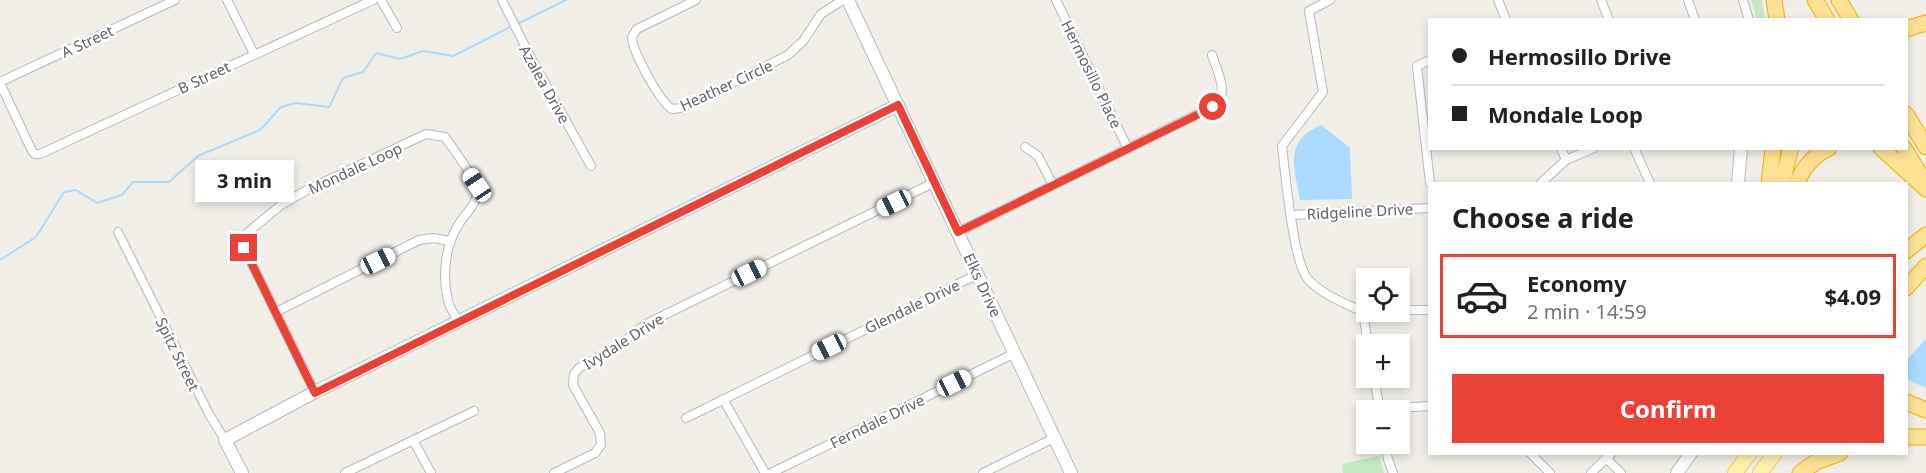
<!DOCTYPE html>
<meta charset="utf-8">
<style>
:root{--surface:#fff;--page:#f6f6f6;--text:#202124;--muted:#757577;--line:#e0e0e0;--accent:#ea4335}
body{margin:0;font-family:"Noto Sans",sans-serif;background:var(--page);color:var(--text);height:100vh;display:flex;flex-direction:column;font-size:22px;white-space:nowrap}
*{box-sizing:border-box;margin:0}
p{font-size:20px;color:var(--muted)}
.icon{flex:none;width:33px;height:33px;fill:none;stroke:currentColor;stroke-width:2;stroke-linecap:round;stroke-linejoin:round}
.map{position:relative;flex:1;overflow:hidden}
.details{position:absolute;left:1428px;top:182px;width:480px;height:273px;display:flex;flex-direction:column;background:var(--surface);border-radius:0px;box-shadow:0 3px 9px #0003}
.details>*{flex:none}
.guide{position:absolute;left:1428px;top:18px;width:480px;height:132px;border-radius:0px;box-shadow:0 3px 9px #0003;display:grid;align-content:center;height:132px;padding:0 24px;background:var(--surface)}
.buttons{position:absolute;left:1356px;top:268px;display:grid;gap:12px}
.buttons a{display:grid;place-items:center;width:54px;height:54px;border-radius:0px;background:var(--surface);box-shadow:0 3px 9px #0003;font-size:30px}
.end{position:absolute;width:27px;height:27px;margin:-14px;border:8px solid #ea4335;background:#fff;box-shadow:0 0 0 3px #fff}
.from{border-radius:50%}
.bubble{position:absolute;height:42px;border-radius:0px;background:var(--surface);box-shadow:0 3px 9px #0003;font-size:20px;font-weight:700;line-height:42px;text-align:center}
.car{position:absolute;width:18px;height:36px;margin:-18px -9px;border-radius:8px;box-shadow:0 0 4px 2px #0007;background:linear-gradient(#fff 24%,#345 0 40%,#fff 0 76%,#345 0 86%,#fff 0)}
.guide b{display:flex;align-items:center;gap:21px;height:57px;font-size:22px}
.guide b+b{border-top:2px solid var(--line)}
.guide i{width:15px;height:15px;background:var(--text)}
ul{padding:0;list-style:none}
li{display:flex;align-items:center;gap:18px;height:84px;margin:0 12px 9px;padding:0 12px;border:3px solid transparent;border-radius:0px}
li div{flex:1}
li b{display:block;font-size:22px}
li em{font-style:normal;font-weight:700}
li.on{border-color:var(--accent)}
li>.icon{width:54px;height:54px;stroke-width:1.5}
h2{padding:0 24px;font-size:27px;line-height:72px}
.action{display:flex;gap:12px;margin-top:auto;padding:12px 24px}
.action a{flex:1;height:69px;border-radius:0px;background:var(--accent);color:#fff;font-size:24px;font-weight:700;line-height:69px;text-align:center}
.map>svg:first-child{display:block}
</style>
<div class="map">
<svg width="1926" height="473" viewBox="0 0 1926 473">
<rect width="100%" height="100%" fill="#f1efe8"/>
<g fill="#c5e8c5">
<polygon points="1751,0 1762,0 1765,19 1757,19"/>
<polygon points="1379,456 1384,473 1343,473 1342,464"/>
</g>
<g fill="#aadaff">
<path d="M1321,125L1350,148L1352,199L1300,200C1295,168 1283,141 1321,125Z"/>
<polygon points="1926,339 1926,388 1907,379 1906,361"/>
</g>
<g fill="none" stroke-linecap="round" stroke-linejoin="round">
<g stroke="#aadaff" stroke-width="2">
<polyline points="517,24 566,0"/>
<polyline points="0,260 36,237 64,192 76,190 97,203 122,195 133,182 169,182 198,156 260,130 281,107 296,103 329,107 343,78 363,72 376,53 400,59 423,51 453,56 512,26"/>
</g>
<defs>
<g id="street">
<polyline points="227,0 254,54"/>
<polyline points="381,0 397,28"/>
<polyline points="502,0 532,60 591,166"/>
<path d="M696,0L637,29L632,37C632,51 660,102 672,109L682,108L788,55L803,41L821,14L843,0"/>
<polyline points="1056,0 1128,149"/>
<path d="M1330,0L1309,11L1323,92L1282,146C1285,172 1293,260 1307,278C1320,294 1345,303 1363,312L1368,345"/>
<polyline points="1498,0 1506,20"/>
<polyline points="1601,0 1609,20"/>
<polyline points="1688,0 1695,20"/>
<polyline points="1743,0 1749,20"/>
<polyline points="1430,60 1417,66 1430,183"/>
<polyline points="0,82 175,0"/>
<polyline points="0,83 32,151 35,154 40,154 373,0"/>
<polyline points="1025,147 1038,156 1053,185"/>
<polyline points="1561,148 1566,160"/>
<polyline points="1634,148 1650,183"/>
<polyline points="1541,183 1566,160 1594,148"/>
<polyline points="1291,215 1430,208"/>
<polyline points="118,232 209,414 225,440"/>
<path d="M958,232L1216,105C1229,92 1217,71 1212,55"/>
<polyline points="1400,310 1430,310"/>
<polyline points="276,312 419,240 434,238 450,241"/>
<polyline points="1374,378 1380,411"/>
<path d="M315,392L244,248L247,233L281,205L307,190L426,134L445,137C451,146 476,179 477,188C479,203 466,212 459,224C445,245 442,277 448,301C450,308 455,315 458,322"/>
<polyline points="723,399 765,473"/>
<polyline points="1379,409 1430,406"/>
<polyline points="686,418 978,274"/>
<polyline points="413,440 431,473"/>
<polyline points="1385,444 1388,459 1393,473"/>
<polyline points="1530,453 1550,473"/>
<polyline points="1607,459 1621,473"/>
<polyline points="345,473 474,411"/>
<polyline points="554,473 595,453 601,445 600,433 573,385 574,374 579,368 617,347 646,324 935,182"/>
<polyline points="771,473 1015,353"/>
<polyline points="983,473 1054,438"/>
<polyline points="1591,473 1612,453"/>
</g>
<g id="secondary">
<polyline points="848,0 1071,473"/>
<polyline points="1738,183 1741,148"/>
<polyline points="242,473 225,440 315,392 898,105"/>
<polyline points="1677,473 1691,453"/>
</g>
<g id="primary">
<polyline points="1735,473 1750,453"/>
<polyline points="1760,473 1775,453"/>
</g>
<g id="highway">
<polyline points="1774,0 1777,20"/>
<polyline points="1815,0 1827,20"/>
<polyline points="1839,0 1851,20"/>
<polyline points="1906,29 1926,23"/>
<polyline points="1906,114 1926,147"/>
<polyline points="1881,148 1926,189"/>
<polyline points="1904,148 1923,179"/>
<polyline points="1769,183 1773,148"/>
<polyline points="1782,183 1791,148"/>
<path d="M1797,183C1803,168 1814,155 1829,148"/>
<polyline points="1906,251 1926,235"/>
<polyline points="1906,288 1926,266"/>
<polyline points="1906,402 1926,410"/>
<polyline points="1906,437 1926,437"/>
<polyline points="1800,473 1816,462 1840,453"/>
</g>
</defs>
<use href="#street" stroke="#b5b8bc" stroke-width="10"/>
<use href="#secondary" stroke="#b6babf" stroke-width="14"/>
<use href="#primary" stroke="#f2c960" stroke-width="16"/>
<use href="#highway" stroke="#f9ab00" stroke-width="17"/>
<use href="#street" stroke="#fff" stroke-width="8"/>
<use href="#secondary" stroke="#fff" stroke-width="12"/>
<use href="#primary" stroke="#fff2af" stroke-width="14"/>
<use href="#highway" stroke="#fde293" stroke-width="15"/>
</g>
<g fill="none" stroke-linecap="round" stroke-linejoin="round">
<polyline stroke="#ea4335" stroke-width="8" points="244,248 315,393 898,105 958,232 1213,107"/>
</g>
<g text-anchor="middle" dominant-baseline="central" stroke-width="5" stroke-linejoin="round" paint-order="stroke">
<g font-size="15" fill="#5f6368" stroke="#fff">
<text transform="translate(87 41) rotate(-25)">A Street</text>
<text transform="translate(1092 74) rotate(64)">Hermosillo Place</text>
<text transform="translate(204 77) rotate(-25)">B Street</text>
<text transform="translate(545 84) rotate(61)">Azalea Drive</text>
<text transform="translate(726 85) rotate(-25)">Heather Circle</text>
<text transform="translate(355 168) rotate(-25)">Mondale Loop</text>
<text transform="translate(1360 211) rotate(-3)">Ridgeline Drive</text>
<text transform="translate(983 285) rotate(65)">Elks Drive</text>
<text transform="translate(912 306) rotate(-26)">Glendale Drive</text>
<text transform="translate(623 341) rotate(-32)">Ivydale Drive</text>
<text transform="translate(178 354) rotate(64)">Spitz Street</text>
<text transform="translate(877 421) rotate(-26)">Ferndale Drive</text>
</g>
</g>
</svg>
<div class="buttons">
<a><svg class="icon" aria-label="locate" viewBox="0 0 24 24"><circle cx="12" cy="12" r="6"/><path d="M12 2v4M12 18v4M2 12h4M18 12h4"/></svg></a>
<a>+</a>
<a>−</a>
</div>
<i class="end from" style="left:1213px;top:107px"></i>
<i class="end" style="left:244px;top:248px"></i>
<div class="bubble" style="left:195px;top:160px;width:99px">3 min</div>
<i class="car" style="left:477px;top:185px;rotate:326deg"></i>
<i class="car" style="left:894px;top:203px;rotate:244deg"></i>
<i class="car" style="left:378px;top:261px;rotate:64deg"></i>
<i class="car" style="left:749px;top:273px;rotate:64deg"></i>
<i class="car" style="left:829px;top:347px;rotate:244deg"></i>
<i class="car" style="left:954px;top:383px;rotate:64deg"></i>
<div class="guide">
<b><i class="from"></i>Hermosillo Drive</b>
<b><i></i>Mondale Loop</b>
</div>
<section class="details">
<h2>Choose a ride</h2>
<ul>
<li class="on"><svg class="icon" aria-label="car" viewBox="0 0 24 24"><path d="M5 17H2v-5l4-1 3-4h7l3 4 3 1v5h-3M9 17h6M6 11h13"/><circle cx="7" cy="17" r="2"/><circle cx="17" cy="17" r="2"/></svg><div><b>Economy</b><p>2 min · 14:59</p></div><em>$4.09</em></li>
</ul>
<div class="action"><a>Confirm</a></div>
</section>
</div>
